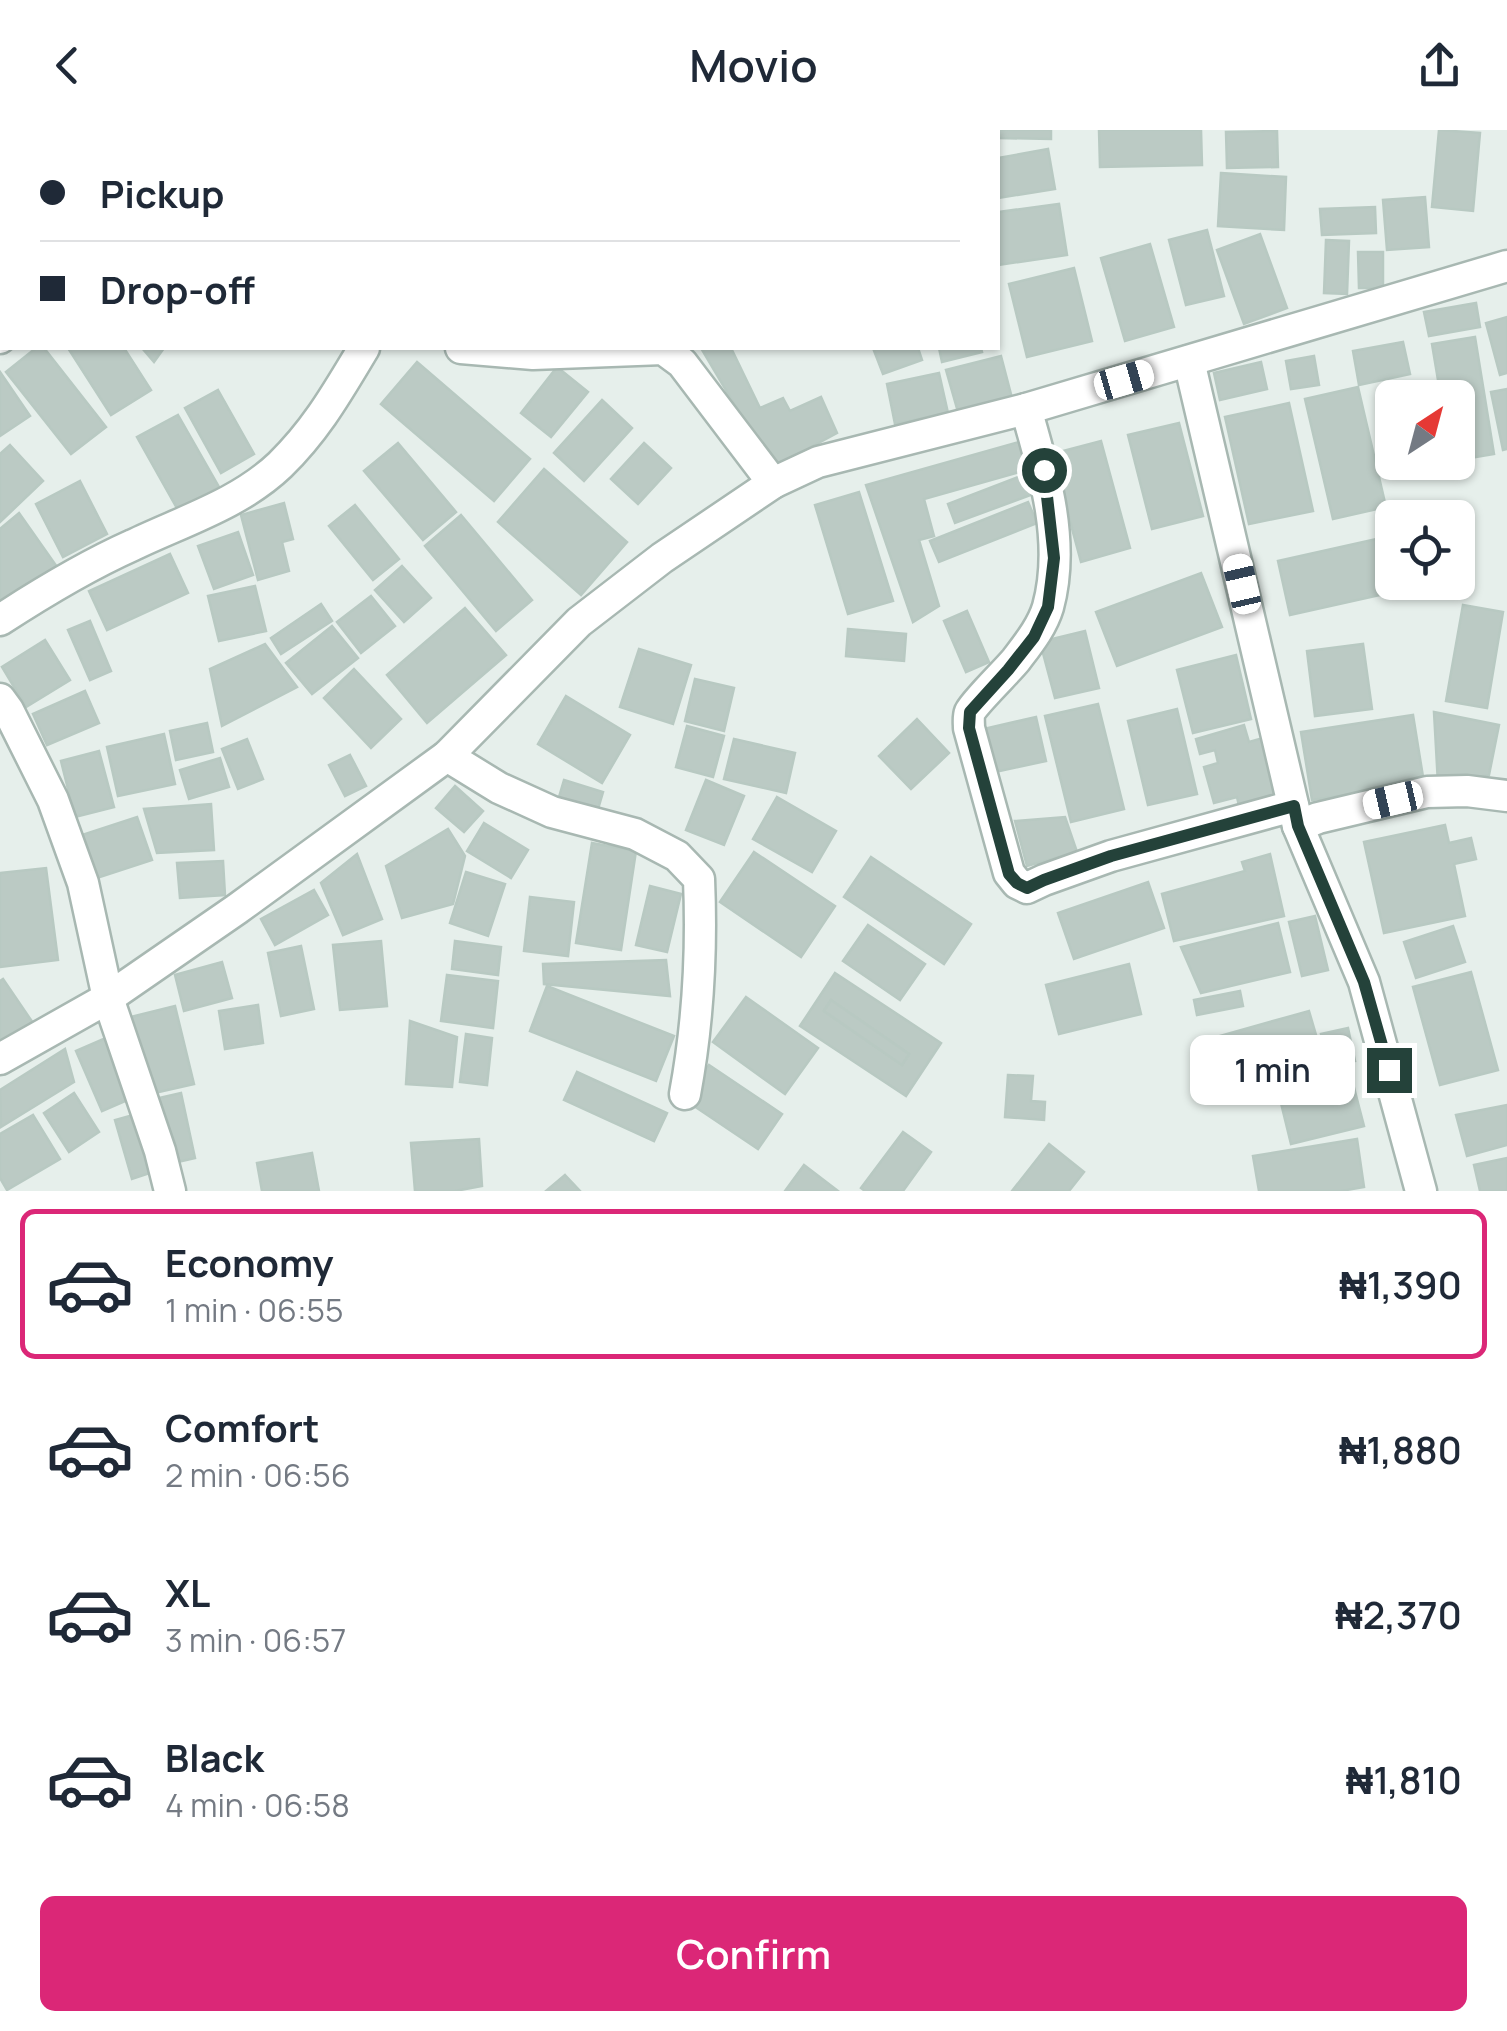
<!DOCTYPE html>
<meta charset="utf-8">
<style>
:root{--surface:#fff;--page:#f6f6f7;--text:#1f2937;--muted:#747a83;--line:#e0e1e3;--accent:#db2777}
body{margin:0;font-family:Manrope,sans-serif;background:var(--page);color:var(--text);height:100vh;display:flex;flex-direction:column;font-size:38px;white-space:nowrap}
*{box-sizing:border-box;margin:0}
p{font-size:32px;color:var(--muted)}
.icon{flex:none;width:55px;height:55px;fill:none;stroke:currentColor;stroke-width:2;stroke-linecap:round;stroke-linejoin:round}
.map{position:relative;height:1061px;overflow:hidden}
.panel{display:flex;flex-direction:column;background:var(--surface);flex:1}
.panel>*{flex:none}
.hud{position:absolute;left:0px;top:0px;width:1000px;height:220px;box-shadow:0 2px 8px #0004;display:grid;align-content:center;height:220px;padding:0 40px;background:var(--surface)}
.needle{width:65px;rotate:36deg}
.controls{position:absolute;left:1375px;top:250px;display:grid;gap:20px}
.controls a{display:grid;place-items:center;width:100px;height:100px;border-radius:15px;background:var(--surface);box-shadow:0 2px 8px #0004;font-size:50px}
.end{position:absolute;width:45px;height:45px;margin:-22px;border:12px solid #24423a;background:#fff;box-shadow:0 0 0 5px #fff}
.from{border-radius:50%}
.bubble{position:absolute;height:70px;border-radius:15px;background:var(--surface);box-shadow:0 2px 8px #0004;font-size:32px;font-weight:600;line-height:70px;text-align:center}
.car{position:absolute;width:30px;height:60px;margin:-30px -15px;border-radius:12px;box-shadow:0 0 8px 2px #0007;background:linear-gradient(#fff 24%,#345 0 40%,#fff 0 76%,#345 0 86%,#fff 0)}
.hud b{display:flex;align-items:center;gap:35px;height:95px;font-size:38px}
.hud b+b{border-top:2px solid var(--line)}
.hud i{width:25px;height:25px;background:var(--text)}
ul{padding:18px 0 0;list-style:none}
li{display:flex;align-items:center;gap:30px;height:150px;margin:0 20px 15px;padding:0 20px;border:5px solid transparent;border-radius:15px}
li div{flex:1}
li b{display:block;font-size:38px}
li em{font-style:normal;font-weight:600}
li.on{border-color:var(--accent)}
li>.icon{width:90px;height:90px;stroke-width:1.5}
.primary-button{display:flex;gap:20px;margin-top:auto;padding:20px 40px}
.primary-button a{flex:1;height:115px;border-radius:15px;background:var(--accent);color:#fff;font-size:40px;font-weight:600;line-height:115px;text-align:center}
header{display:flex;justify-content:space-between;align-items:center;height:130px;padding:0 40px;background:var(--surface);font-size:45px;font-weight:600}
.map>svg:first-child{display:block}
</style>
<header><svg class="icon" aria-label="back" viewBox="0 0 24 24"><path d="M15 5l-7 7 7 7"/></svg>Movio<svg class="icon" aria-label="share" viewBox="0 0 24 24"><path d="M12 15V3M7 8l5-5 5 5M5 13v7h14v-7"/></svg></header>
<div class="map">
<svg width="1507" height="1061" viewBox="0 0 1507 1061">
<rect width="100%" height="100%" fill="#e6efeb"/>
<g fill="#bbcac4" stroke="#b8c9c2" stroke-width="2.5" fill-rule="evenodd">
<polygon points="55,0 118,0 116,2 58,2"/>
<polygon points="180,0 232,0 228,2 181,2"/>
<polygon points="501,0 611,0 616,2 505,2"/>
<polygon points="993,0 1051,0 1051,9 998,8 998,2 993,2"/>
<polygon points="1099,0 1201,0 1202,35 1100,37"/>
<polygon points="1439,0 1480,3 1473,81 1432,77"/>
<polygon points="1277,1 1278,37 1227,38 1226,2"/>
<polygon points="1048,19 1055,59 998,68 998,28"/>
<polygon points="1221,43 1286,47 1284,100 1218,96"/>
<polygon points="1425,67 1429,117 1387,120 1383,70"/>
<polygon points="1059,74 1067,125 998,135 998,82"/>
<polygon points="1375,77 1376,103 1322,105 1320,79"/>
<polygon points="1207,100 1224,166 1186,175 1169,110"/>
<polygon points="1260,104 1287,178 1244,194 1217,120"/>
<polygon points="1326,110 1349,111 1347,164 1324,163"/>
<polygon points="1150,114 1174,197 1125,211 1101,128"/>
<polygon points="1358,122 1383,122 1383,158 1359,158"/>
<polygon points="2,137 2,180 0,183 0,139"/>
<polygon points="1074,138 1092,211 1027,227 1009,154"/>
<polygon points="1476,173 1480,197 1429,206 1424,182"/>
<polygon points="1507,187 1507,243 1500,245 1486,193"/>
<polygon points="1475,207 1494,324 1458,330 1458,268 1441,268 1432,214"/>
<polygon points="1403,212 1410,244 1359,255 1353,221"/>
<polygon points="36,218 44,218 106,297 71,324 6,242"/>
<polygon points="68,218 124,218 151,260 111,285"/>
<polygon points="142,218 164,218 154,232"/>
<polygon points="701,218 731,218 760,278 783,268 790,281 821,267 837,303 772,338"/>
<polygon points="873,218 918,218 922,230 883,244"/>
<polygon points="939,218 981,218 982,222 942,232"/>
<polygon points="1001,226 1012,268 958,282 946,240"/>
<polygon points="1314,226 1319,255 1291,259 1286,231"/>
<polygon points="417,232 530,329 494,371 381,274"/>
<polygon points="1261,232 1267,259 1220,270 1214,243"/>
<polygon points="557,237 588,262 551,307 521,283"/>
<polygon points="0,242 30,286 0,306"/>
<polygon points="939,243 948,283 895,294 887,254"/>
<polygon points="1358,257 1386,377 1333,389 1305,269"/>
<polygon points="1507,259 1507,319 1503,320 1491,262"/>
<polygon points="218,260 254,324 221,343 185,278"/>
<polygon points="602,270 632,298 584,351 554,323"/>
<polygon points="1289,273 1313,381 1249,394 1225,287"/>
<polygon points="178,285 219,357 178,380 137,307"/>
<polygon points="1179,293 1203,386 1152,399 1128,305"/>
<polygon points="1101,311 1130,418 1081,432 1052,324"/>
<polygon points="1019,312 1027,340 924,369 934,406 919,410 939,476 913,492 866,355"/>
<polygon points="398,313 456,382 423,410 364,341"/>
<polygon points="644,313 671,338 638,374 611,349"/>
<polygon points="10,315 43,351 0,392 0,324"/>
<polygon points="544,339 627,412 581,465 498,392"/>
<polygon points="1029,343 1036,363 955,393 948,374"/>
<polygon points="80,351 107,404 63,427 36,374"/>
<polygon points="859,362 893,471 848,484 815,375"/>
<polygon points="1028,372 1037,393 939,432 930,411"/>
<polygon points="284,373 293,409 282,412 289,441 258,450 241,385"/>
<polygon points="355,375 399,429 373,450 329,396"/>
<polygon points="19,383 57,437 4,474 0,469 0,399"/>
<polygon points="461,385 532,470 496,501 425,416"/>
<polygon points="238,402 253,445 214,459 198,416"/>
<polygon points="1381,408 1393,462 1290,485 1278,431"/>
<polygon points="170,424 188,463 107,500 89,461"/>
<polygon points="402,436 431,468 404,492 375,460"/>
<polygon points="1201,443 1222,497 1117,536 1096,482"/>
<polygon points="255,456 266,501 219,511 208,466"/>
<polygon points="371,466 395,496 361,523 337,492"/>
<polygon points="321,474 332,491 281,524 271,508"/>
<polygon points="1463,475 1503,482 1487,578 1446,571"/>
<polygon points="465,478 506,525 427,593 387,545"/>
<polygon points="967,481 989,532 966,542 944,491"/>
<polygon points="90,491 111,541 90,550 68,500"/>
<polygon points="332,496 358,528 312,564 286,533"/>
<polygon points="848,499 906,504 904,531 846,526"/>
<polygon points="1085,501 1099,558 1055,568 1040,512"/>
<polygon points="45,510 70,550 26,577 2,537"/>
<polygon points="265,514 297,557 222,596 210,539"/>
<polygon points="1363,514 1372,579 1315,586 1307,521"/>
<polygon points="639,519 691,535 673,594 620,577"/>
<polygon points="1236,525 1251,589 1193,603 1177,540"/>
<polygon points="354,539 401,589 371,618 324,568"/>
<polygon points="695,549 734,558 724,601 685,591"/>
<polygon points="85,561 99,593 47,615 33,584"/>
<polygon points="566,566 630,605 602,653 538,614"/>
<polygon points="1098,574 1124,679 1071,692 1045,586"/>
<polygon points="1177,579 1197,664 1148,675 1128,591"/>
<polygon points="1434,582 1499,595 1489,645 1438,654"/>
<polygon points="1413,585 1424,653 1312,670 1301,602"/>
<polygon points="1036,587 1046,631 995,642 984,599"/>
<polygon points="917,589 949,623 911,659 879,626"/>
<polygon points="207,593 213,622 176,630 170,601"/>
<polygon points="1244,595 1249,612 1263,608 1281,669 1240,680 1237,667 1214,673 1204,637 1218,633 1215,620 1200,624 1196,609"/>
<polygon points="687,596 724,606 713,647 676,637"/>
<polygon points="164,604 175,654 118,666 107,617"/>
<polygon points="247,609 263,649 238,659 222,619"/>
<polygon points="734,609 795,623 786,663 724,649"/>
<polygon points="99,621 114,677 75,687 61,631"/>
<polygon points="350,625 366,656 345,666 329,635"/>
<polygon points="220,628 229,657 189,669 180,640"/>
<polygon points="564,650 603,662 596,686 557,674"/>
<polygon points="706,650 744,666 724,715 686,700"/>
<polygon points="455,656 483,681 464,702 436,678"/>
<polygon points="777,667 836,701 812,742 753,709"/>
<polygon points="211,674 214,720 157,723 144,679"/>
<polygon points="137,687 152,730 97,748 82,705"/>
<polygon points="1065,687 1077,722 1027,736 1015,691"/>
<polygon points="484,693 528,720 511,748 467,721"/>
<polygon points="1445,695 1449,713 1471,708 1476,729 1454,734 1465,786 1384,803 1364,712"/>
<polygon points="448,699 465,726 453,774 402,788 386,736"/>
<polygon points="592,713 636,721 621,820 576,813"/>
<polygon points="754,722 835,776 801,827 720,772"/>
<polygon points="357,724 382,789 343,805 321,753"/>
<polygon points="1270,724 1284,786 1174,811 1162,764 1245,741 1242,732"/>
<polygon points="871,727 971,794 944,834 844,767"/>
<polygon points="223,731 225,765 180,768 177,733"/>
<polygon points="46,738 58,830 0,837 0,743"/>
<polygon points="466,742 505,754 488,806 450,793"/>
<polygon points="1148,752 1164,798 1074,829 1058,783"/>
<polygon points="650,756 681,764 667,822 636,815"/>
<polygon points="314,760 328,785 275,815 261,789"/>
<polygon points="530,767 574,772 568,826 524,821"/>
<polygon points="1315,786 1328,840 1302,846 1289,792"/>
<polygon points="1278,793 1290,842 1201,863 1181,817"/>
<polygon points="868,795 925,834 900,870 843,831"/>
<polygon points="1453,796 1465,832 1416,848 1404,812"/>
<polygon points="381,811 387,876 340,880 333,815"/>
<polygon points="455,811 501,817 498,845 452,839"/>
<polygon points="301,816 314,879 281,886 268,823"/>
<polygon points="666,830 670,866 544,854 543,834"/>
<polygon points="222,832 232,868 184,881 175,845"/>
<polygon points="1129,834 1141,884 1059,904 1046,855"/>
<polygon points="1471,842 1498,940 1440,955 1413,857"/>
<path d="M835,843L941,913L906,966L800,896ZM831,870L909,924L902,935L824,881Z"/>
<polygon points="447,845 498,851 493,898 441,891"/>
<polygon points="3,849 33,893 0,915 0,851"/>
<polygon points="547,856 674,906 656,951 530,901"/>
<polygon points="1240,861 1243,876 1197,885 1194,870"/>
<polygon points="746,867 818,918 785,964 713,912"/>
<polygon points="831,870 909,924 902,935 824,881"/>
<polygon points="258,875 263,913 225,919 219,881"/>
<polygon points="175,876 194,954 150,964 131,887"/>
<polygon points="1309,881 1323,929 1230,956 1216,907"/>
<polygon points="410,891 457,907 452,957 406,954"/>
<polygon points="1348,898 1355,931 1328,936 1321,904"/>
<polygon points="466,904 492,908 487,955 460,952"/>
<polygon points="106,908 132,968 102,981 76,921"/>
<polygon points="65,919 74,952 1,997 0,960"/>
<polygon points="709,935 782,984 758,1019 685,970"/>
<polygon points="577,942 667,983 654,1011 564,970"/>
<polygon points="1008,945 1033,946 1031,971 1045,972 1044,990 1005,987"/>
<polygon points="1351,946 1364,996 1291,1014 1279,965"/>
<polygon points="74,963 99,1002 69,1022 44,983"/>
<polygon points="181,963 195,1028 169,1034 155,969"/>
<polygon points="1507,975 1507,1015 1467,1026 1456,985"/>
<polygon points="33,985 60,1029 7,1060 0,1048 0,1004"/>
<polygon points="133,985 150,1043 132,1049 115,990"/>
<polygon points="903,1002 931,1022 903,1061 865,1061 861,1058"/>
<polygon points="479,1009 482,1056 455,1061 415,1061 411,1013"/>
<polygon points="1357,1009 1364,1057 1341,1061 1259,1061 1253,1026"/>
<polygon points="1049,1014 1084,1042 1069,1061 1012,1061"/>
<polygon points="312,1023 319,1061 262,1061 257,1033"/>
<polygon points="1507,1028 1507,1061 1480,1061 1474,1035"/>
<polygon points="804,1035 838,1061 785,1061"/>
<polygon points="565,1045 580,1061 546,1061"/>
</g>
<g fill="none" stroke-linecap="round" stroke-linejoin="round">
<defs>
<g id="minor">
<polyline points="128,2 130,0"/>
<polyline points="662,2 662,0"/>
<polyline points="0,23 2,24"/>
<polyline points="0,208 2,206"/>
<polyline points="461,218 533,224 663,219 682,233 773,353"/>
<polyline points="1189,231 1298,696 1364,852 1421,1061"/>
<path d="M1026,279C1044,341 1066,412 1048,477C1042,497 1028,514 1016,530C1007,541 974,573 970,582C968,587 969,593 969,598L1009,743L1017,753L1027,758L1044,750L1111,726L1293,676"/>
<path d="M0,490C43,462 86,436 133,415C183,391 239,374 280,335C317,299 338,261 364,218"/>
<polyline points="0,569 8,580 53,670 83,753 108,868 160,1021 170,1061"/>
<path d="M447,626L499,658L552,682L635,704L677,726L699,749C702,820 698,894 685,964"/>
<polyline points="1298,696 1318,688 1427,662 1467,661 1507,666"/>
<polyline points="0,929 108,868 237,779 447,626 579,492 662,428 773,353 818,332 1026,279 1507,136"/>
</g>
</defs>
<use href="#minor" stroke="#a8b8b2" stroke-width="35"/>
<use href="#minor" stroke="#fff" stroke-width="30"/>
</g>
<g fill="none" stroke-linecap="round" stroke-linejoin="round">
<polyline stroke="#24423a" stroke-width="12" points="1044,340 1054,428 1048,477 1034,507 1008,540 970,582 969,598 1009,744 1017,753 1027,758 1044,750 1111,726 1294,676 1298,696 1364,852 1389,940"/>
</g>
</svg>
<div class="controls">
<a><svg class="needle" viewBox="-14 -14 28 28"><path d="M0-13l5 13h-10z" fill="#e53935"/><path d="M0 13l5-13h-10z" fill="#747a83"/></svg></a>
<a><svg class="icon" aria-label="locate" viewBox="0 0 24 24"><circle cx="12" cy="12" r="6"/><path d="M12 2v4M12 18v4M2 12h4M18 12h4"/></svg></a>
</div>
<i class="end from" style="left:1044px;top:340px"></i>
<i class="end" style="left:1389px;top:940px"></i>
<div class="bubble" style="left:1190px;top:905px;width:165px">1 min</div>
<i class="car" style="left:1124px;top:250px;rotate:74deg"></i>
<i class="car" style="left:1242px;top:454px;rotate:347deg"></i>
<i class="car" style="left:1393px;top:670px;rotate:257deg"></i>
<div class="hud">
<b><i class="from"></i>Pickup</b>
<b><i></i>Drop-off</b>
</div>
</div>
<section class="panel">
<ul>
<li class="on"><svg class="icon" aria-label="car" viewBox="0 0 24 24"><path d="M5 17H2v-5l4-1 3-4h7l3 4 3 1v5h-3M9 17h6M6 11h13"/><circle cx="7" cy="17" r="2"/><circle cx="17" cy="17" r="2"/></svg><div><b>Economy</b><p>1 min · 06:55</p></div><em>₦1,390</em></li>
<li><svg class="icon" aria-label="car" viewBox="0 0 24 24"><path d="M5 17H2v-5l4-1 3-4h7l3 4 3 1v5h-3M9 17h6M6 11h13"/><circle cx="7" cy="17" r="2"/><circle cx="17" cy="17" r="2"/></svg><div><b>Comfort</b><p>2 min · 06:56</p></div><em>₦1,880</em></li>
<li><svg class="icon" aria-label="car" viewBox="0 0 24 24"><path d="M5 17H2v-5l4-1 3-4h7l3 4 3 1v5h-3M9 17h6M6 11h13"/><circle cx="7" cy="17" r="2"/><circle cx="17" cy="17" r="2"/></svg><div><b>XL</b><p>3 min · 06:57</p></div><em>₦2,370</em></li>
<li><svg class="icon" aria-label="car" viewBox="0 0 24 24"><path d="M5 17H2v-5l4-1 3-4h7l3 4 3 1v5h-3M9 17h6M6 11h13"/><circle cx="7" cy="17" r="2"/><circle cx="17" cy="17" r="2"/></svg><div><b>Black</b><p>4 min · 06:58</p></div><em>₦1,810</em></li>
</ul>
<div class="primary-button"><a>Confirm</a></div>
</section>
